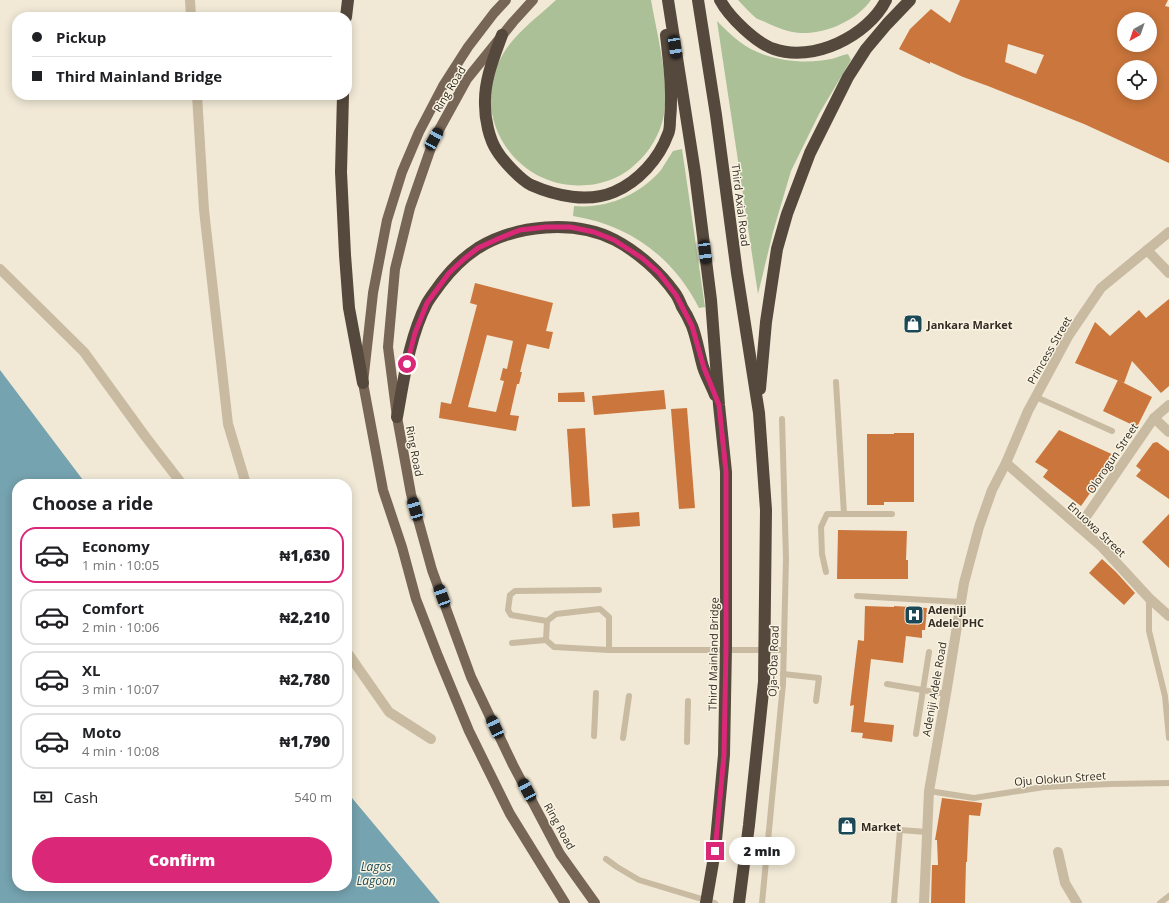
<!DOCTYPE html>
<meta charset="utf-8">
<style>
:root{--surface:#fff;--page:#f6f6f6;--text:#202124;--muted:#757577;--line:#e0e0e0;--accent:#db2777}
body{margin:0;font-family:"Open Sans",sans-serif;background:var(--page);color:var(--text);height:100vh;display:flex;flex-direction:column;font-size:15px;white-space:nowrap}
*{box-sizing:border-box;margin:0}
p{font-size:13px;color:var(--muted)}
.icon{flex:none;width:22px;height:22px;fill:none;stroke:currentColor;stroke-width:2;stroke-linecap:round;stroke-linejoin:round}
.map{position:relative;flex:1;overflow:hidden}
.sheet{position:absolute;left:12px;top:479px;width:340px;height:412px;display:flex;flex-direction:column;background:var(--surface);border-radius:16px;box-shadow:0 2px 10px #0003}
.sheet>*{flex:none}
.hud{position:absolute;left:12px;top:12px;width:340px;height:88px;border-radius:16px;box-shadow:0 2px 10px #0003;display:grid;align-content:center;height:88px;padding:0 20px;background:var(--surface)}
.needle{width:26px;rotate:220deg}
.controls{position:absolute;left:1117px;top:12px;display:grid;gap:8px}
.controls a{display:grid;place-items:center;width:40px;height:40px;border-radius:50%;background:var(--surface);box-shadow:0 2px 10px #0003;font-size:20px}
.end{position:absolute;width:18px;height:18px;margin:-9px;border:5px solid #db2777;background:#fff;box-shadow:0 0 0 2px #fff}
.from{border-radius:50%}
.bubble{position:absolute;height:28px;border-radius:14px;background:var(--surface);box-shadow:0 2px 10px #0003;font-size:13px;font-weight:800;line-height:28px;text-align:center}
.car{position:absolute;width:12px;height:24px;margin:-12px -6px;border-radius:5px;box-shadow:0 0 3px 1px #0007;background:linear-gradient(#222 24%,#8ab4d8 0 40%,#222 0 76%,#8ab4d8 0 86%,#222 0)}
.hud b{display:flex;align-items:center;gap:14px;height:38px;font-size:15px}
.hud b+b{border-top:1px solid var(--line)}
.hud i{width:10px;height:10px;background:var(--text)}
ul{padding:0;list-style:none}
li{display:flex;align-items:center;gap:12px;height:56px;margin:0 8px 6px;padding:0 12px;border:2px solid var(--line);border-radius:16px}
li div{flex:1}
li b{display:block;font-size:15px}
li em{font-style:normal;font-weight:800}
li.current{border-color:var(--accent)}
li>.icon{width:36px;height:36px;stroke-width:1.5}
h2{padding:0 20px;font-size:18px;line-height:48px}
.pay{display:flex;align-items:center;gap:10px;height:44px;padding:0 20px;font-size:15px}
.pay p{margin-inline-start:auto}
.button{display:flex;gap:8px;margin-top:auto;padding:8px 20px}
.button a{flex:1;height:46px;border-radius:24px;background:var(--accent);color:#fff;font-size:16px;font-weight:800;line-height:46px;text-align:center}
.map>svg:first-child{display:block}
</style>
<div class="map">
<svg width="1169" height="903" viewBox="0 0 1169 903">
<rect width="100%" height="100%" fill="#f1e9d6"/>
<g fill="#abc096">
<path d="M556,0H651C657,35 672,89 662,123C656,142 645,157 630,169C618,178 603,184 588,185C517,192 466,116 503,54C515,33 539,16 556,0Z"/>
<path d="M738,0H871C856,21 826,34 800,33C788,32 778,28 767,23C764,21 759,20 756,18C750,13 744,6 738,0Z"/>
<path d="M717,21C724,28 732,36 740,42C763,60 802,65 831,59C836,58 842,55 848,54L851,60L819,114L791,171L773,232L758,294Z"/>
<path d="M682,149L705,307L699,308C673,257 630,225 573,216L574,206C606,209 640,195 661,170C665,164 669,157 673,151Z"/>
</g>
<polygon fill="#75a3af" points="0,370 86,484 17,484 17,886 347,886 347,792 440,903 0,903"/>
<g fill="#ca763c" fill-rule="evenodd">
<path d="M960,0H1168L1165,6L1169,7V163L1084,124L988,86L963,77L930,62V64L899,49L910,29L931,9L950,23ZM1124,19H1150V48L1143,45H1124ZM1008,44L1044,55L1036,74L1005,62ZM1124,67H1150V93H1124Z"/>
<path d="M475,283L553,303L546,331L553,332L549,349L527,344L520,372H522L519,384H517L510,415L519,416L516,431L439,418L441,402L451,404L477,305L470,303ZM487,335L513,341L507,369L503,368L500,380L504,381L496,412L468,407Z"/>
<polygon points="1169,299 1169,386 1161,393 1132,361 1124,383 1075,363 1095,322 1110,336 1139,310 1146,318"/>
<polygon points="1118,380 1152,397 1137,427 1103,411"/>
<polygon points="664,390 666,409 594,415 592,396"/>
<polygon points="584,392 585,402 558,402 558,393"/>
<polygon points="687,408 695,508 679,509 671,409"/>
<polygon points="585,428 590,506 572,507 567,429"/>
<polygon points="1059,430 1116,456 1081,506 1043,477 1048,470 1035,462"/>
<polygon points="894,433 914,433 914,502 884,502 884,505 867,505 867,434 894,434"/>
<polygon points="1157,442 1169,451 1169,499 1136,476 1141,470 1136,466 1153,443"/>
<polygon points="639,512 640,526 613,528 612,514"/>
<polygon points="1169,514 1169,568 1142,542"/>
<polygon points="838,530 907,531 906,560 908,560 908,579 837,579"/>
<polygon points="1102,559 1116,572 1135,593 1124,605 1089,573"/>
<polygon points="865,606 894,607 894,606 927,608 925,630 922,630 922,638 906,636 903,663 871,659 864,722 894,725 892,742 862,738 863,733 851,732 854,705 850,706 858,640 864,641"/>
<polygon points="942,798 982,803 980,816 969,815 967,862 966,862 965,903 931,903 932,865 938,865 937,840 935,840"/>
</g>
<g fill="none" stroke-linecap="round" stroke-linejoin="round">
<g stroke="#c9bba2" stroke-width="6">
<polyline points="836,382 844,514 892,514"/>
<polyline points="1036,397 1112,431"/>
<polyline points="826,572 822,554 821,527 827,514 844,514"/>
<polyline points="857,596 961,602"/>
<polyline points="1149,598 1149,631 1165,696 1169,738"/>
<polyline points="547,621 511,615 508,610 510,595 515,591 599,590"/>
<polyline points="512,643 546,640"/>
<polyline points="609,650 609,617 600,609 556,614 547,621 546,640 554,647 609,650 784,650"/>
<polyline points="783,674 819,678 816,701"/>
<polyline points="887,684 946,694"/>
<polyline points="916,734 929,652"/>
<polyline points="594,736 596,693"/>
<polyline points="623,738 629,696"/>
<polyline points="687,742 688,701"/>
<polyline points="929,791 974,798 1044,787 1111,784 1169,783"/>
<polyline points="606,859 617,867 639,880 715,903"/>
<polyline points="762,903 783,684 786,558 782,419"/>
<polyline points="894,903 900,830 927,832"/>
<polyline points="1160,903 1169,896"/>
</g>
<g stroke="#c9bba2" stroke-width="10">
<polyline points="190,0 191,17"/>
<polyline points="197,95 204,210 228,424 246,484"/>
<polyline points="1147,250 1169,273"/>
<polyline points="0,269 84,352 145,436 182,484"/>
<polyline points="1154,418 1169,432"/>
<polyline points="1006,463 1102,547 1149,598 1169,616"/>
<polyline points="1079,527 1154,418 1169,405"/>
<polyline points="347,652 389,712 431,739"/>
<polyline points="1058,852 1065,883 1077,903"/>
</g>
<polyline stroke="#c9bba2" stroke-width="10" points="924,903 929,791 946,694 964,583 979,527 992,490 1006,463 1028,411 1069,335 1101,288 1169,232"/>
<g stroke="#765" stroke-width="10">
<polyline points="506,0 494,13 468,47 443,86 419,132 402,172 387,220 373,293 363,383 383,490 402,547 416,599 438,656 469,731 510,814 565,903"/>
<polyline points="533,0 513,22 467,79 434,139 410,208 395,269 388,347 397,417 411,494 432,570 471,677 513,765 560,854 595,903"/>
</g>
<g stroke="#55483c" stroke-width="12">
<polyline points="668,0 695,173 711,300 719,405 726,472 726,647 724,755 715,851 706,903"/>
<polyline points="698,0 716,115 737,273 759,413 766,510 764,682 749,825 739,903"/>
<path d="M720,0C729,17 756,43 774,49C813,63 868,36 886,0"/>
<polyline points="346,17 348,0"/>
<path d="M502,35C494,57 484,80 485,105C485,119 489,139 497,151C503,161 521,180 531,185C556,196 588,203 614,192C638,182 659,159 668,134C670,130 670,124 670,120C673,92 669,63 666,35"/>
<polyline points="343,95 341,172 345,255 349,308 363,383"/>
<polyline points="760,389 766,322 777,249 787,214 810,153 848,77 866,49 887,24 910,0"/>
<path d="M397,417C404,379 409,338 427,303C431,296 436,290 441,283C451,270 464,257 478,248C516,225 574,219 615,240C638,252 660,272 675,293C678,297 680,302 682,307C686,313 689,319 692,326C697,339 699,353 703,367C706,376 711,385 715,395"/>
</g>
</g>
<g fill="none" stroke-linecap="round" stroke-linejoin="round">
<polyline stroke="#db2777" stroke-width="5" points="407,364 415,333 427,303 449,273 464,259 478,248 500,238 520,230 546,227 570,227 594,232 614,240 642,258 659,273 676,295 692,326 704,368 719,405 726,472 726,647 724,755 715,851"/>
</g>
<defs>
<symbol id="shop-square" viewBox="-11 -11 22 22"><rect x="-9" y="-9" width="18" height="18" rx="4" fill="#1a4856" stroke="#f9f3e2"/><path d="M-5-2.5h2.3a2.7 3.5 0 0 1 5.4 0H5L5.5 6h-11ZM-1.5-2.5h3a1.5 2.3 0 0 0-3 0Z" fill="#fff"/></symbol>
<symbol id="hospital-square" viewBox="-11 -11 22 22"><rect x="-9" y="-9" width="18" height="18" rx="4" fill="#1a4856" stroke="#f9f3e2"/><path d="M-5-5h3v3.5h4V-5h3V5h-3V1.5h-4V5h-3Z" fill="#fff"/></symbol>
</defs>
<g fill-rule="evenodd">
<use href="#shop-square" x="902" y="313" width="22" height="22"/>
<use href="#hospital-square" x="903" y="604" width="22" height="22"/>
<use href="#shop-square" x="836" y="815" width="22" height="22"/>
</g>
<g text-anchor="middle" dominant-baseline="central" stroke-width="3" stroke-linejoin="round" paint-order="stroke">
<g font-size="11" fill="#342c25" stroke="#f9f3e2">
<text transform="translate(449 89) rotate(-59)">Ring Road</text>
<text transform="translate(741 205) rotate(83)">Third Axial Road</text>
<text transform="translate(1049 350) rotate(-60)">Princess Street</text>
<text transform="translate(415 451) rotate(79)">Ring Road</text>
<text transform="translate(1112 458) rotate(-56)">Olorogun Street</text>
<text transform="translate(1097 529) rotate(43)">Enuowa Street</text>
<text transform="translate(713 654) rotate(-89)">Third Mainland Bridge</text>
<text transform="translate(773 661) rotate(-88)">Oja-Oba Road</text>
<text transform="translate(934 689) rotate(-80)">Adeniji Adele Road</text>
<text transform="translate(1060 778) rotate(-4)">Oju Olokun Street</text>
<text transform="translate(560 826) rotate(61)">Ring Road</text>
</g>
<g font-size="11" font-weight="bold" fill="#342c25" stroke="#f9f3e2" text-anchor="start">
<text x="927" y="324">Jankara Market</text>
<text x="928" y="609">Adeniji<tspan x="928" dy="13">Adele PHC</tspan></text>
<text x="861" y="826">Market</text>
</g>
<g font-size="12" font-style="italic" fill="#1a4856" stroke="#f9f3e2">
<text x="376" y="866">Lagos<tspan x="376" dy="14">Lagoon</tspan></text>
</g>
</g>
</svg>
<div class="controls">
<a><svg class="needle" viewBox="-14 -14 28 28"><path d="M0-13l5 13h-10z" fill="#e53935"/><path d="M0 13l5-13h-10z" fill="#757577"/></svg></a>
<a><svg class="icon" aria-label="locate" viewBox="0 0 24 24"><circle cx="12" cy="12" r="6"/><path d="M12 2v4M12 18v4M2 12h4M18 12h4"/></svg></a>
</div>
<i class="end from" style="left:407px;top:364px"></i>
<i class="end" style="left:715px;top:851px"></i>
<div class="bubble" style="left:729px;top:837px;width:66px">2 min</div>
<i class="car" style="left:675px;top:47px;rotate:171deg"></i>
<i class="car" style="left:434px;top:139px;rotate:29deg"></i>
<i class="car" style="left:705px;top:252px;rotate:173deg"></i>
<i class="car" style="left:415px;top:509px;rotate:344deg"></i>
<i class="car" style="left:442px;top:596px;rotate:340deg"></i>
<i class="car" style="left:495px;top:727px;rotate:335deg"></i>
<i class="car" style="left:527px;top:790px;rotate:332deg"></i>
<div class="hud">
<b><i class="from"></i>Pickup</b>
<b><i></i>Third Mainland Bridge</b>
</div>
<section class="sheet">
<h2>Choose a ride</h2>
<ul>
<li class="current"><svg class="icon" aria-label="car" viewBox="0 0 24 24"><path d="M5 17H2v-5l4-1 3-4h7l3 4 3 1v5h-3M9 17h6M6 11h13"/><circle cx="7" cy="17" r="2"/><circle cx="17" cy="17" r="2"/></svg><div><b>Economy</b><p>1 min · 10:05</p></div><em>₦1,630</em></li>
<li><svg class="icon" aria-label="car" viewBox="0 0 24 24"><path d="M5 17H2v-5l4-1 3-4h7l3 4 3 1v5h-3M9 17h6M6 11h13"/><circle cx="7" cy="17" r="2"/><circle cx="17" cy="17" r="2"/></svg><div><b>Comfort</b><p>2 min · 10:06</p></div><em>₦2,210</em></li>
<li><svg class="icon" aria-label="car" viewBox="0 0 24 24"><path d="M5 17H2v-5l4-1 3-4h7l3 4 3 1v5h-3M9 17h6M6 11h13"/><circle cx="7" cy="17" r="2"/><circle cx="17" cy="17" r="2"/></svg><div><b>XL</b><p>3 min · 10:07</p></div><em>₦2,780</em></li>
<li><svg class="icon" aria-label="car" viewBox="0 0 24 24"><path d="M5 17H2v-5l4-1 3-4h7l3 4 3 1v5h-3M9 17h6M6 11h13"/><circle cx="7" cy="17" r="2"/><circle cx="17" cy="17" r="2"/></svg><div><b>Moto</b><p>4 min · 10:08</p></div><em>₦1,790</em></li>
</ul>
<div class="pay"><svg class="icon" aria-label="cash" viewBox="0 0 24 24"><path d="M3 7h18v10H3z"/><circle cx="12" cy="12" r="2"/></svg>Cash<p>540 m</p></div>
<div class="button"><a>Confirm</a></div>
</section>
</div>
